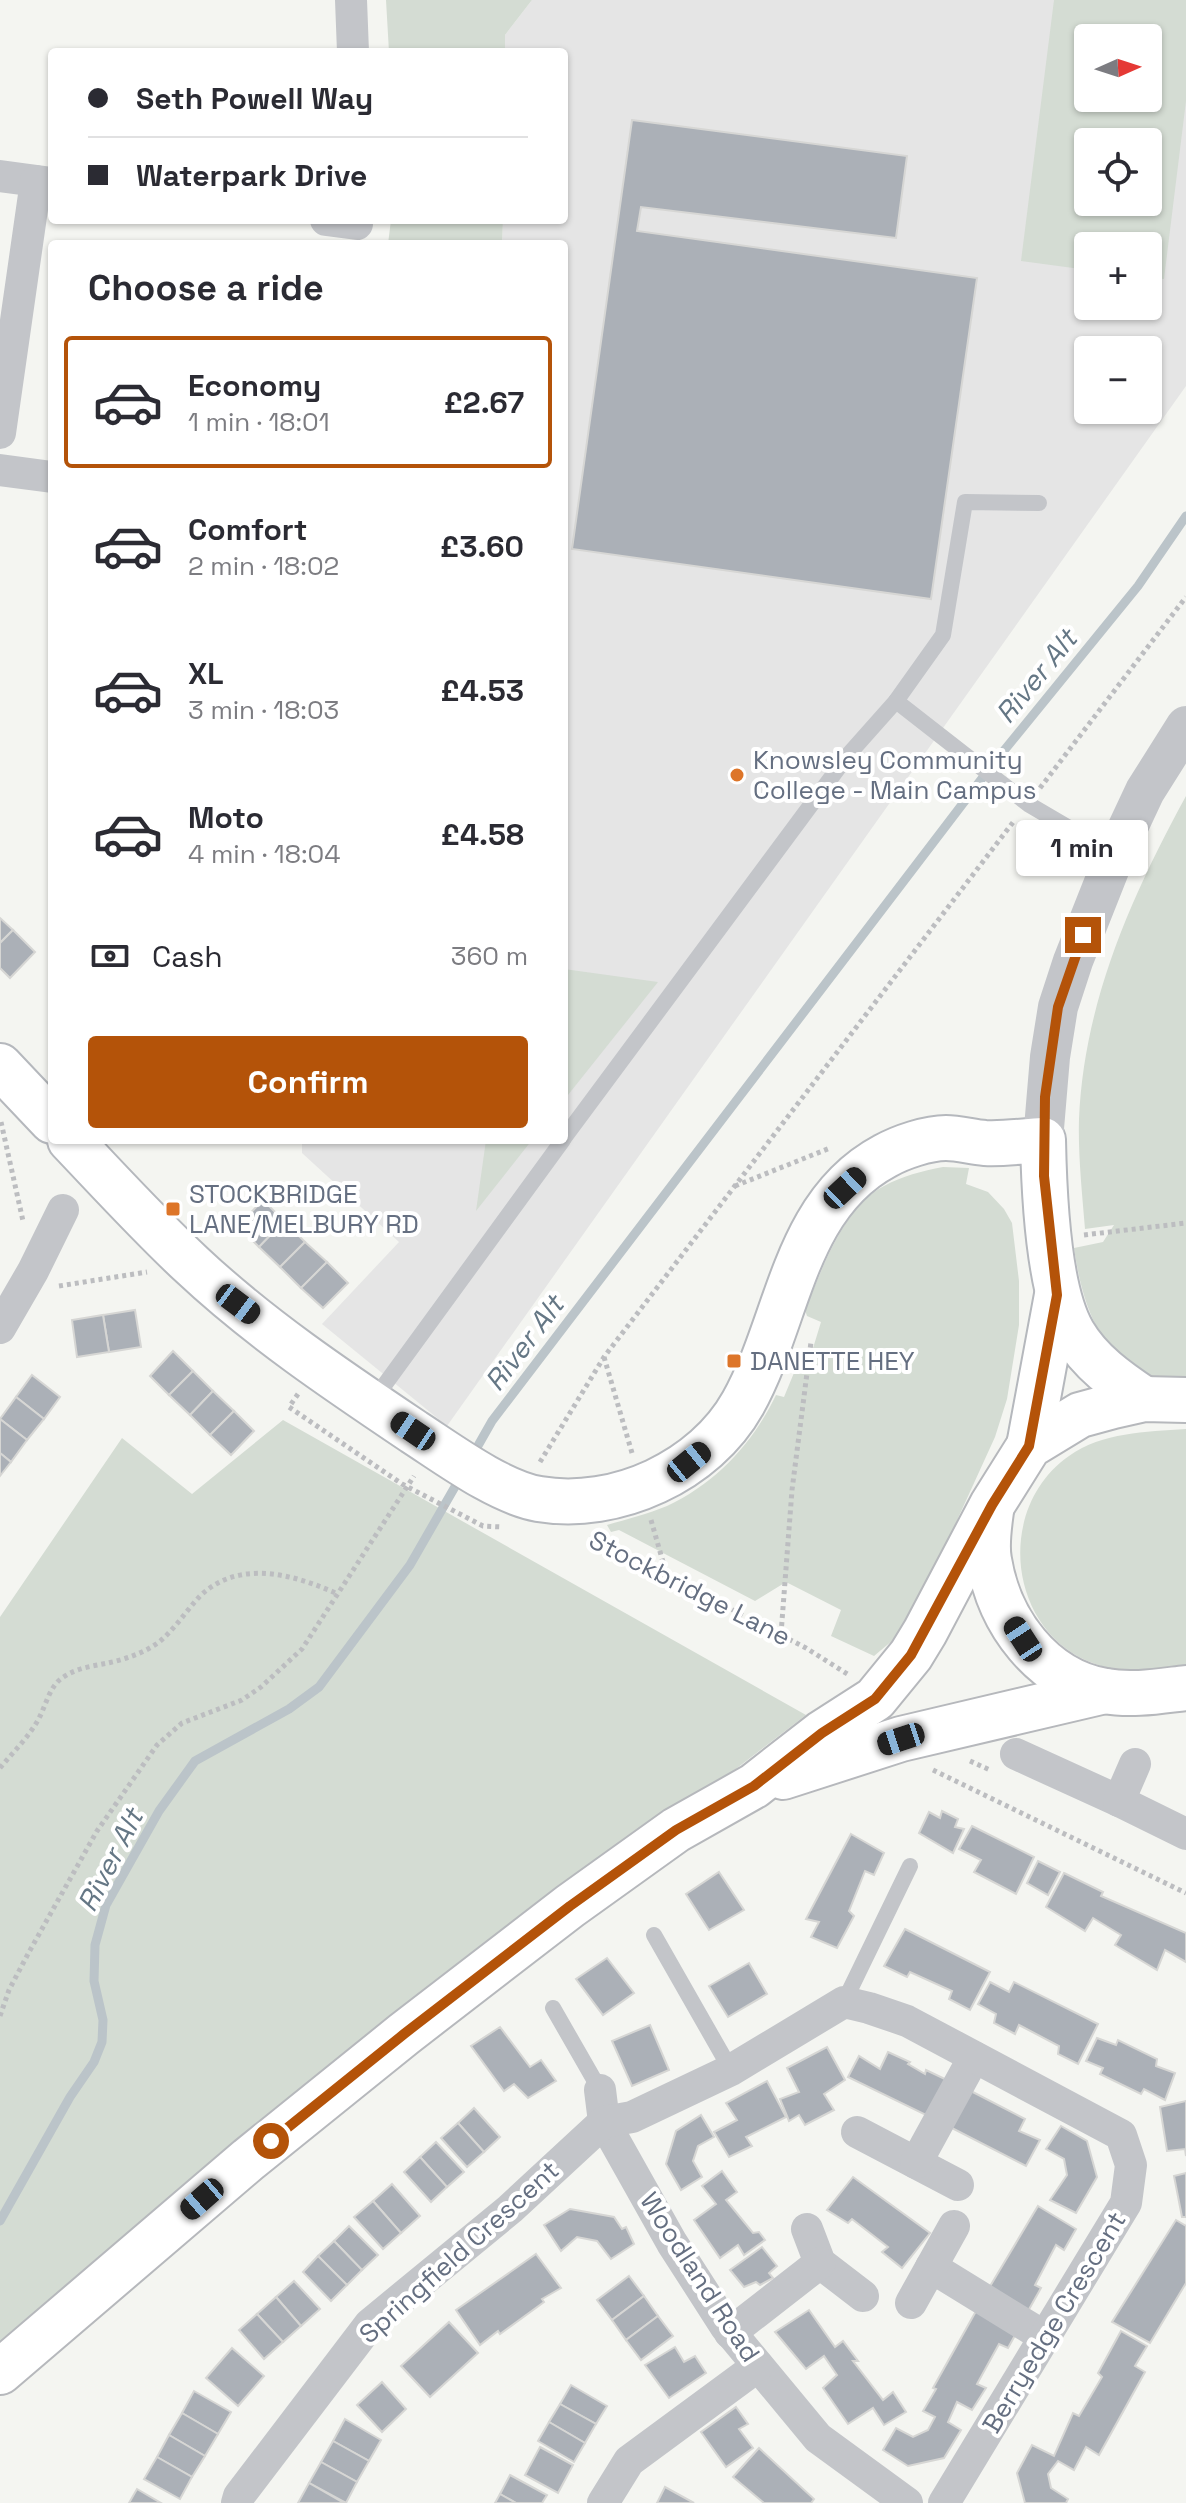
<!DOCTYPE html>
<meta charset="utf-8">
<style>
:root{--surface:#fff;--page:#f7f7f7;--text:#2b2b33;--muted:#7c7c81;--line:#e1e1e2;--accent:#b45309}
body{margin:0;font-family:"Space Grotesk",sans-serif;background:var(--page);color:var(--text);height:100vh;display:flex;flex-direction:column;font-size:30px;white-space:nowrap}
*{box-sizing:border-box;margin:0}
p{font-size:26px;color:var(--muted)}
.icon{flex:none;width:44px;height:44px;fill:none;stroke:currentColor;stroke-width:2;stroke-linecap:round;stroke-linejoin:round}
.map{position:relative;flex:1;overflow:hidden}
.panel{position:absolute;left:48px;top:240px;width:520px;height:904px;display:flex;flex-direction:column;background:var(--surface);border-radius:8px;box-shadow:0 2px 6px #0004}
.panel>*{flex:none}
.top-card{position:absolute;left:48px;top:48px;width:520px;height:176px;border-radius:8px;box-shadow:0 2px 6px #0004;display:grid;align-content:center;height:176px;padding:0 40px;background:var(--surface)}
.needle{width:52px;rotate:87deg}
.fabs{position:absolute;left:1074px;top:24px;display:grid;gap:16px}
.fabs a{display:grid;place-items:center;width:88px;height:88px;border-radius:8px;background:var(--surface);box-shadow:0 2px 6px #0004;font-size:40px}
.end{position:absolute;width:36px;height:36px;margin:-18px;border:10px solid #b45309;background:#fff;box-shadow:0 0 0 4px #fff}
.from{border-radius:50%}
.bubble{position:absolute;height:56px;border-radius:8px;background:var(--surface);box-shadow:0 2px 6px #0004;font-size:26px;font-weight:700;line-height:56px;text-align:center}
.car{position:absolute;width:24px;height:48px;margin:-24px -12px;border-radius:10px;box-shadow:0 0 6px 2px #0007;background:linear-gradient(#222 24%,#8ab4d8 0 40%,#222 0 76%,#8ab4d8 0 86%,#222 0)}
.top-card b{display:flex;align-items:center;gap:28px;height:76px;font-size:30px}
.top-card b+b{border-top:2px solid var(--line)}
.top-card i{width:20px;height:20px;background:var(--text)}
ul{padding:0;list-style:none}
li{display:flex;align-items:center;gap:24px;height:132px;margin:0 16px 12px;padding:0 24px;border:4px solid transparent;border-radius:8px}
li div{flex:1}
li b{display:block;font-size:30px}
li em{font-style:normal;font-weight:700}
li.on{border-color:var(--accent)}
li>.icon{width:72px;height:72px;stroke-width:1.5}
h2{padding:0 40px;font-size:36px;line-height:96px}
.pay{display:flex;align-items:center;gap:20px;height:88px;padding:0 40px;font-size:30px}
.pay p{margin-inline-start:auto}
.cta{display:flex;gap:16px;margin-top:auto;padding:16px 40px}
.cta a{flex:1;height:92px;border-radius:8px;background:var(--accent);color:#fff;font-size:32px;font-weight:700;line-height:92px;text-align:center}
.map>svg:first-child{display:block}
</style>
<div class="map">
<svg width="1186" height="2503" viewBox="0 0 1186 2503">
<rect width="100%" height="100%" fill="#f4f5f1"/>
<path fill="#e5e5e5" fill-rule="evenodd" d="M532,0H1186V386L447,1426L322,1324L399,1242L302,1153V1140H564V244H502L503,220H564V52H505V35ZM1088,38H1148V98H1088ZM1088,142H1148V202H1088ZM1088,246H1148V306H1088ZM1088,350H1148V410H1088Z"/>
<g fill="#d4dcd3" fill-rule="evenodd">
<polygon points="386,0 532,0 505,35 505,52 389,52"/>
<path d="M1054,0H1186V101L1164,279L1148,277V246H1088V270L1021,261ZM1088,38H1148V98H1088ZM1088,142H1148V202H1088Z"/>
<polygon points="391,220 503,220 502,244 388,244"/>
<path d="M1186,796V1383C1107,1378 1084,1316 1074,1248L1103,1242L1114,1225L1085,1229C1082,1192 1078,1155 1079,1119C1084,1002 1131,897 1186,796Z"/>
<polygon points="564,969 658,982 564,1100"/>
<polygon points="486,1140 532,1140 476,1211"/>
<path d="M943,1167L969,1168L966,1184L988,1192L1004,1209L1012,1223L1019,1281V1325L1007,1399L995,1437L938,1562L899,1635L874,1656L831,1636L841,1610L786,1582L755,1601L619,1530L611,1532L607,1525C627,1519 648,1514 667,1506C716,1483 753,1443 776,1395L784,1397L796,1368L806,1371L821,1322L807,1316L805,1310C822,1270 843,1207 884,1186C902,1176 922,1171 943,1167Z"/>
<polygon points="283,1420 806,1715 304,2101 0,2354 0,1617 122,1438 192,1494"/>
<path d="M1186,1429V1667C1149,1672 1113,1675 1079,1657C1005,1616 1000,1504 1069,1456C1103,1432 1145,1432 1186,1429Z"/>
</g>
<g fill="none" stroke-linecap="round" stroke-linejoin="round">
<g stroke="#bbc4c9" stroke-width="9">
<polyline points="471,1458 492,1421 993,764 1138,586 1186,516"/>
<polyline points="0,2221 70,2097 94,2062 102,2042 103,2020 94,1981 95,1945 106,1905 159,1811 195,1761 289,1709 319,1687 410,1565 460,1478"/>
</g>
</g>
<g fill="#abb0b7" stroke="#d6d6d4" stroke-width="2">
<polygon points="632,120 907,156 896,238 641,207 637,231 977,278 931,599 572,549"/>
<polygon points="0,918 13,930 0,943"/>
<polygon points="13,930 35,952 10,978 0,968 0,943"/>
<polygon points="263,1200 284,1221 259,1247 238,1226"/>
<polygon points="284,1221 305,1242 280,1267 259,1247"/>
<polygon points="305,1242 327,1262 301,1288 280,1267"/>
<polygon points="327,1262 348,1283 323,1308 301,1288"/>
<polygon points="135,1310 141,1347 109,1352 103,1315"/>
<polygon points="103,1315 109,1352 77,1357 72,1320"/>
<polygon points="173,1351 193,1371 169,1395 150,1376"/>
<polygon points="193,1371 213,1391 190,1415 169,1395"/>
<polygon points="32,1375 60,1397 44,1419 16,1397"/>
<polygon points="213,1391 234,1411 210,1435 190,1415"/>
<polygon points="16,1397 44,1419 27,1440 0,1419"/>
<polygon points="234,1411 254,1431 231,1455 210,1435"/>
<polygon points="0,1419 27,1440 11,1462 0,1453"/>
<polygon points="0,1453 11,1462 0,1476"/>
<polygon points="942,1811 958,1819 955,1827 964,1829 953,1853 919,1833 929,1812 940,1818"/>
<polygon points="972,1826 1034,1857 1016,1894 974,1872 981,1860 959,1849"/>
<polygon points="851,1834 884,1853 874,1875 865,1871 849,1911 854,1916 837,1948 811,1937 819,1922 806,1919"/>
<polygon points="1038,1861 1060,1872 1048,1895 1027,1883"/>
<polygon points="719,1872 744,1910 709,1930 686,1894"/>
<polygon points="1064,1873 1103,1892 1101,1896 1186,1933 1186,1962 1165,1950 1157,1970 1115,1945 1121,1935 1093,1918 1085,1931 1046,1907"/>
<polygon points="905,1929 990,1972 970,2010 949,1999 952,1991 910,1972 907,1977 884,1966"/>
<polygon points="607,1958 634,1993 603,2015 576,1979"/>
<polygon points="749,1963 767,1994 728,2017 709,1986"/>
<polygon points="990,1982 1009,1992 1014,1982 1098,2024 1078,2064 1058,2054 1059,2046 1019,2025 1015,2034 994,2023 996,2014 978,2004"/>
<polygon points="650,2025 669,2070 632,2086 612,2041"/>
<polygon points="500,2027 530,2067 541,2060 556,2081 528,2098 514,2084 504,2091 471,2046"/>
<polygon points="1097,2038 1116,2045 1118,2040 1157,2059 1156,2066 1175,2073 1165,2100 1144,2089 1141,2094 1100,2074 1103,2068 1086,2061"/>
<polygon points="827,2047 845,2080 824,2094 834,2110 805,2125 799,2115 789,2121 780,2099 799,2092 787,2068"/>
<polygon points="888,2052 910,2062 908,2064 925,2074 926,2070 947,2080 930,2117 848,2077 859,2056 880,2069"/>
<polygon points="767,2081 786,2117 746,2137 752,2146 729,2157 714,2132 737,2120 726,2103"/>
<polygon points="965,2088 1025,2119 1019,2131 1040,2140 1026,2166 946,2125"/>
<polygon points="1186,2101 1186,2156 1185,2149 1167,2151 1160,2107"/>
<polygon points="474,2108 500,2137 484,2152 458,2123"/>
<polygon points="701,2115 714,2137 698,2146 693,2161 702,2177 681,2190 666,2164 676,2131"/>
<polygon points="458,2123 484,2152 467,2167 441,2138"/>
<polygon points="1061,2126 1087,2141 1097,2177 1076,2213 1050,2200 1067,2175 1064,2159 1046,2149"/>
<polygon points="436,2142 464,2172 447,2187 420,2157"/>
<polygon points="420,2157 447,2187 431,2202 404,2172"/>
<polygon points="722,2171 737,2192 726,2200 753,2233 759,2232 765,2240 744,2255 738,2245 720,2258 694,2220 716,2204 702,2186"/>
<polygon points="1186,2173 1186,2217 1182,2217 1174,2176"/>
<polygon points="853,2177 930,2233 902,2268 882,2252 888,2247 852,2219 848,2223 827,2210"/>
<polygon points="392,2184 420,2216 401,2233 373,2201"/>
<polygon points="373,2201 401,2233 383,2249 354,2217"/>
<polygon points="1038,2206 1076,2229 1064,2250 1056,2245 1035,2285 1041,2288 1028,2311 989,2288"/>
<polygon points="570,2209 614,2217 622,2229 626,2227 634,2244 611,2259 597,2241 577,2237 561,2251 544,2225"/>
<polygon points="1176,2220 1186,2226 1186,2283 1150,2343 1112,2322"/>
<polygon points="349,2226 378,2255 362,2270 334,2241"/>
<polygon points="334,2241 362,2270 347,2285 318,2256"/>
<polygon points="762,2247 777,2266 769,2273 773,2278 760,2285 756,2282 744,2287 730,2270"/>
<polygon points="536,2254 561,2288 542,2299 544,2302 500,2334 498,2331 480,2345 456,2310"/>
<polygon points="318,2256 347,2285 331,2301 303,2272"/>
<polygon points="629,2276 644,2296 612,2320 597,2300"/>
<polygon points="294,2281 320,2309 301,2326 276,2297"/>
<polygon points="644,2296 658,2316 626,2340 612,2320"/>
<polygon points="276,2297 301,2326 283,2342 257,2314"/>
<polygon points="980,2304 1019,2328 1008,2348 999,2344 977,2384 986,2388 972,2410 957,2402 948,2422 961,2430 944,2458 908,2466 883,2450 896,2428 913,2437 928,2430 935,2417 923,2411 936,2389 933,2388"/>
<polygon points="809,2310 835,2347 843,2341 858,2361 853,2361 883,2400 893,2392 906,2412 884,2425 873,2408 848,2424 823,2388 837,2375 824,2356 806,2369 775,2332"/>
<polygon points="257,2314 283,2342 264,2359 239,2330"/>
<polygon points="658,2316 673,2336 641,2360 626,2340"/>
<polygon points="449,2322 478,2353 430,2397 401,2366"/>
<polygon points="1121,2331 1147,2346 1135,2366 1145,2372 1099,2455 1086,2447 1074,2470 1058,2461 1048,2474 1051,2488 1068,2499 1066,2503 1025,2503 1017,2473 1032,2445 1054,2456 1073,2413 1079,2416 1102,2377 1098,2373"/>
<polygon points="675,2347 684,2362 695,2356 706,2373 669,2398 645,2365"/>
<polygon points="232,2348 264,2376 238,2406 206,2378"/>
<polygon points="382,2382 406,2409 382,2432 357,2405"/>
<polygon points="571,2385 607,2406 596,2424 560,2404"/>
<polygon points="194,2391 231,2412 218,2434 182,2413"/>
<polygon points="560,2404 596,2424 585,2443 549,2422"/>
<polygon points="736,2407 748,2424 739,2429 753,2448 726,2467 701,2432"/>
<polygon points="182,2413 218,2434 205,2456 169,2435"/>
<polygon points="345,2419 381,2440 369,2461 333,2441"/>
<polygon points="549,2422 585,2443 574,2462 538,2441"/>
<polygon points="169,2435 205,2456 192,2477 157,2457"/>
<polygon points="333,2441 369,2461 357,2482 321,2462"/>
<polygon points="540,2447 573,2465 558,2493 525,2475"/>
<polygon points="759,2448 814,2499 811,2503 764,2503 733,2477"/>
<polygon points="157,2457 192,2477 180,2499 144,2479"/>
<polygon points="321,2462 357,2482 346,2503 309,2483"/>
<polygon points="510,2475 547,2495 542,2503 516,2503 500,2494"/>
<polygon points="309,2483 344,2503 298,2503"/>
<polygon points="665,2487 694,2503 657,2503"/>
<polygon points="137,2489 161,2503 129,2503"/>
<polygon points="500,2494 516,2503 495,2503"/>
</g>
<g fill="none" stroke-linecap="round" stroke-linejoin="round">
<defs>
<g id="secondary">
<polyline points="0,1066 52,1121"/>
<path d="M70,1140C110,1182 150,1226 192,1265C259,1328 338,1381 414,1432C448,1454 499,1492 539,1499C616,1512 705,1471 743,1403C789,1321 793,1205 885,1156C901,1147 928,1138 946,1138C959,1138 972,1142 985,1143C1004,1144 1024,1141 1043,1140C1044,1191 1048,1290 1073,1333C1090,1362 1117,1381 1144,1399"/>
<polyline points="1029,1446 1057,1295"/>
</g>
<g id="primary">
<path d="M991,1511C989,1527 986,1544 989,1560C999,1622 1042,1680 1105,1691C1132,1696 1160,1691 1186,1688"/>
<polyline points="783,1777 901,1739 1105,1691"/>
<polyline points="0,2372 249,2159 404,2034 570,1906 676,1830 754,1786 822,1733 875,1699 911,1655 925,1632 992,1505 1029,1446 1080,1415 1113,1406 1144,1399 1186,1400"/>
</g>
</defs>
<use href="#secondary" stroke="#b5b8bd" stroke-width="48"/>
<use href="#primary" stroke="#b6b8bc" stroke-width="48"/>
<g stroke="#bcbdc0" stroke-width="5" stroke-dasharray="4 4" stroke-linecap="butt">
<polyline points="1040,788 1186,597"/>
<polyline points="1,1122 23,1221"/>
<polyline points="735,1186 830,1148"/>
<polyline points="1084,1235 1186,1223"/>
<polyline points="59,1286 147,1272"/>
<polyline points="604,1357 632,1453"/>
<polyline points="298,1394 289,1407 402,1484 483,1526 502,1527"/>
<polyline points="540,1462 604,1357 1014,821"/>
<polyline points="651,1520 667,1576"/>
<polyline points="590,1536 806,1648 849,1675"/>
<polyline points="781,1634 792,1490 811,1342"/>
<polyline points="970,1761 990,1770"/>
<path d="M0,1768C13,1752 28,1738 38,1720C46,1706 49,1687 62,1678C76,1668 93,1666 108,1663C126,1659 144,1653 159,1642C175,1629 186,1611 200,1596C240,1558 295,1575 338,1594"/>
<polyline points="933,1770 1186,1893"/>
<polyline points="0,2016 9,1990 29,1952 97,1831 157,1745 182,1723 242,1700 261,1687 302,1649 414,1476"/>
</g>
<g stroke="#c3c5c9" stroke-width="16">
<polyline points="896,701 943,635 965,502 1039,503"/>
<polyline points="564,1138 848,755 896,701 1028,804 1115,855"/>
<polyline points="372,1402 563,1140"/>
<polyline points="654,1935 731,2070"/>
<polyline points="844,2002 910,1866"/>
<polyline points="553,2008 600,2090"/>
</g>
<g stroke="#c3c5c9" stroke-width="32">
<polyline points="351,0 353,52"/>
<polyline points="0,176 52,183"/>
<polyline points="326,220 357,224"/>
<polyline points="0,433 36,181"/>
<polyline points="0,470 52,477"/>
<polyline points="0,1328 33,1271 63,1210"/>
<polyline points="1016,1754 1119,1801 1186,1834"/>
<polyline points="1119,1801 1135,1764"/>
<polyline points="600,2090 604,2122 672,2243 726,2327 818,2438 907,2503"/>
<polyline points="857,2132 958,2185"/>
<polyline points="916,2163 974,2057"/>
<polyline points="807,2229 820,2263 863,2296"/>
<polyline points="931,2267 1045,2337"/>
<polyline points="911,2303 954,2226"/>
<polyline points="730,2333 820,2263"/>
<polyline points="237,2503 239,2496 370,2324 510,2209 604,2122 632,2117 731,2070 844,2002 869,2008 907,2021 1121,2135 1131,2165 1126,2203 944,2503"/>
<polyline points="603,2503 629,2461 758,2366"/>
</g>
<polyline stroke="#c3c5c9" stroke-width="40" points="1043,1140 1050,1057 1058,1007 1073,961 1115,855 1145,791 1186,726"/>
<use href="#secondary" stroke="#fff" stroke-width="44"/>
<use href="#primary" stroke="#fff" stroke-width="44"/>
</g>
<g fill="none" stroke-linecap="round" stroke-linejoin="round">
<polyline stroke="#b45309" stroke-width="10" points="271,2141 404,2034 570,1906 676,1830 754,1786 822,1733 875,1699 911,1655 992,1505 1029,1446 1057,1295 1044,1176 1045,1097 1058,1007 1083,935"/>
</g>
<g fill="#dd7529" stroke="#fff" stroke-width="3">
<circle cx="737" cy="775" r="8"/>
<rect x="165" y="1201" width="16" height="16" rx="4"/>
<rect x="726" y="1353" width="16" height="16" rx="4"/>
</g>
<g text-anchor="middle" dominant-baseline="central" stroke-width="8" stroke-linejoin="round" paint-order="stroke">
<g font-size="26" fill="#656f81" stroke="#fff" text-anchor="start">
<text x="753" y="760">Knowsley Community<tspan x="753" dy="30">College - Main Campus</tspan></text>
<text x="189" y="1194">STOCKBRIDGE<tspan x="189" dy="30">LANE/MELBURY RD</tspan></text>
<text x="750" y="1361">DANETTE HEY</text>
</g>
<g font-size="26" fill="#656f81" stroke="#fff">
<text transform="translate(690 1588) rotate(27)">Stockbridge Lane</text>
<text transform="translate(459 2252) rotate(-42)">Springfield Crescent</text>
<text transform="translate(700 2277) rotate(57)">Woodland Road</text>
<text transform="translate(1054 2322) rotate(-59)">Berryedge Crescent</text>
</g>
<g font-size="28" font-style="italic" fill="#657785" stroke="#fff">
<text transform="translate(1036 676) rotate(-51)">River Alt</text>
<text transform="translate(524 1343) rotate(-53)">River Alt</text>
<text transform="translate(110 1860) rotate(-63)">River Alt</text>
</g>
</g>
</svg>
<div class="fabs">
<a><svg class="needle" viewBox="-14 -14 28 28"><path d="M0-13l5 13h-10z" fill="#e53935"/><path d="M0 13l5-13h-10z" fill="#7c7c81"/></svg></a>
<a><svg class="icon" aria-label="locate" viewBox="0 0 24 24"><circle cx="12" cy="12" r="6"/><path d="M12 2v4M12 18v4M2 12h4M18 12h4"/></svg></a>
<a>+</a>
<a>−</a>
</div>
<i class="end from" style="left:271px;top:2141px"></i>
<i class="end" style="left:1083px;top:935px"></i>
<div class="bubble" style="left:1016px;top:820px;width:132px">1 min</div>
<i class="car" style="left:845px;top:1188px;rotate:47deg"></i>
<i class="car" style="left:238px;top:1304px;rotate:127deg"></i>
<i class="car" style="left:413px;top:1431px;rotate:304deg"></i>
<i class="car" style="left:689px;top:1462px;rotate:51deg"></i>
<i class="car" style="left:1023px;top:1639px;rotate:327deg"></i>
<i class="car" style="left:901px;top:1739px;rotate:252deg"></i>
<i class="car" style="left:202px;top:2199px;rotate:229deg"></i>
<div class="top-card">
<b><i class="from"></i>Seth Powell Way</b>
<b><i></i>Waterpark Drive</b>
</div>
<section class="panel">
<h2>Choose a ride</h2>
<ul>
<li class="on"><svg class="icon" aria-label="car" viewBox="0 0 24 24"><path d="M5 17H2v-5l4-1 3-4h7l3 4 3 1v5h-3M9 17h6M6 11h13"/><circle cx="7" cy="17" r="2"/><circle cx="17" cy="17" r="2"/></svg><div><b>Economy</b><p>1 min · 18:01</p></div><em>£2.67</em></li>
<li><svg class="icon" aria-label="car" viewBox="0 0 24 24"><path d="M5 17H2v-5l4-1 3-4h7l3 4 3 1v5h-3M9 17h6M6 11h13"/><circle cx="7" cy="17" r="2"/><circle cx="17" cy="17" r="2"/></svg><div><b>Comfort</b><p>2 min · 18:02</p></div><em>£3.60</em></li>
<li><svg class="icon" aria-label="car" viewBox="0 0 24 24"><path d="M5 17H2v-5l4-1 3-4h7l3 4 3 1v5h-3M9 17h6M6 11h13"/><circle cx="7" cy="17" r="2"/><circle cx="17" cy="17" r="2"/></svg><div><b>XL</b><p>3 min · 18:03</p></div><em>£4.53</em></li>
<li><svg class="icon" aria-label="car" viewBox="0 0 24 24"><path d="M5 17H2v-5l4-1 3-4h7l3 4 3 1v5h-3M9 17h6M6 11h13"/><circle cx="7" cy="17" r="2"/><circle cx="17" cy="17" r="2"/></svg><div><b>Moto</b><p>4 min · 18:04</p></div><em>£4.58</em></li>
</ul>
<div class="pay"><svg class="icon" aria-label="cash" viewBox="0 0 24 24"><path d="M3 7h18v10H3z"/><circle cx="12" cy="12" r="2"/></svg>Cash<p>360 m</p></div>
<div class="cta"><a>Confirm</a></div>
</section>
</div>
